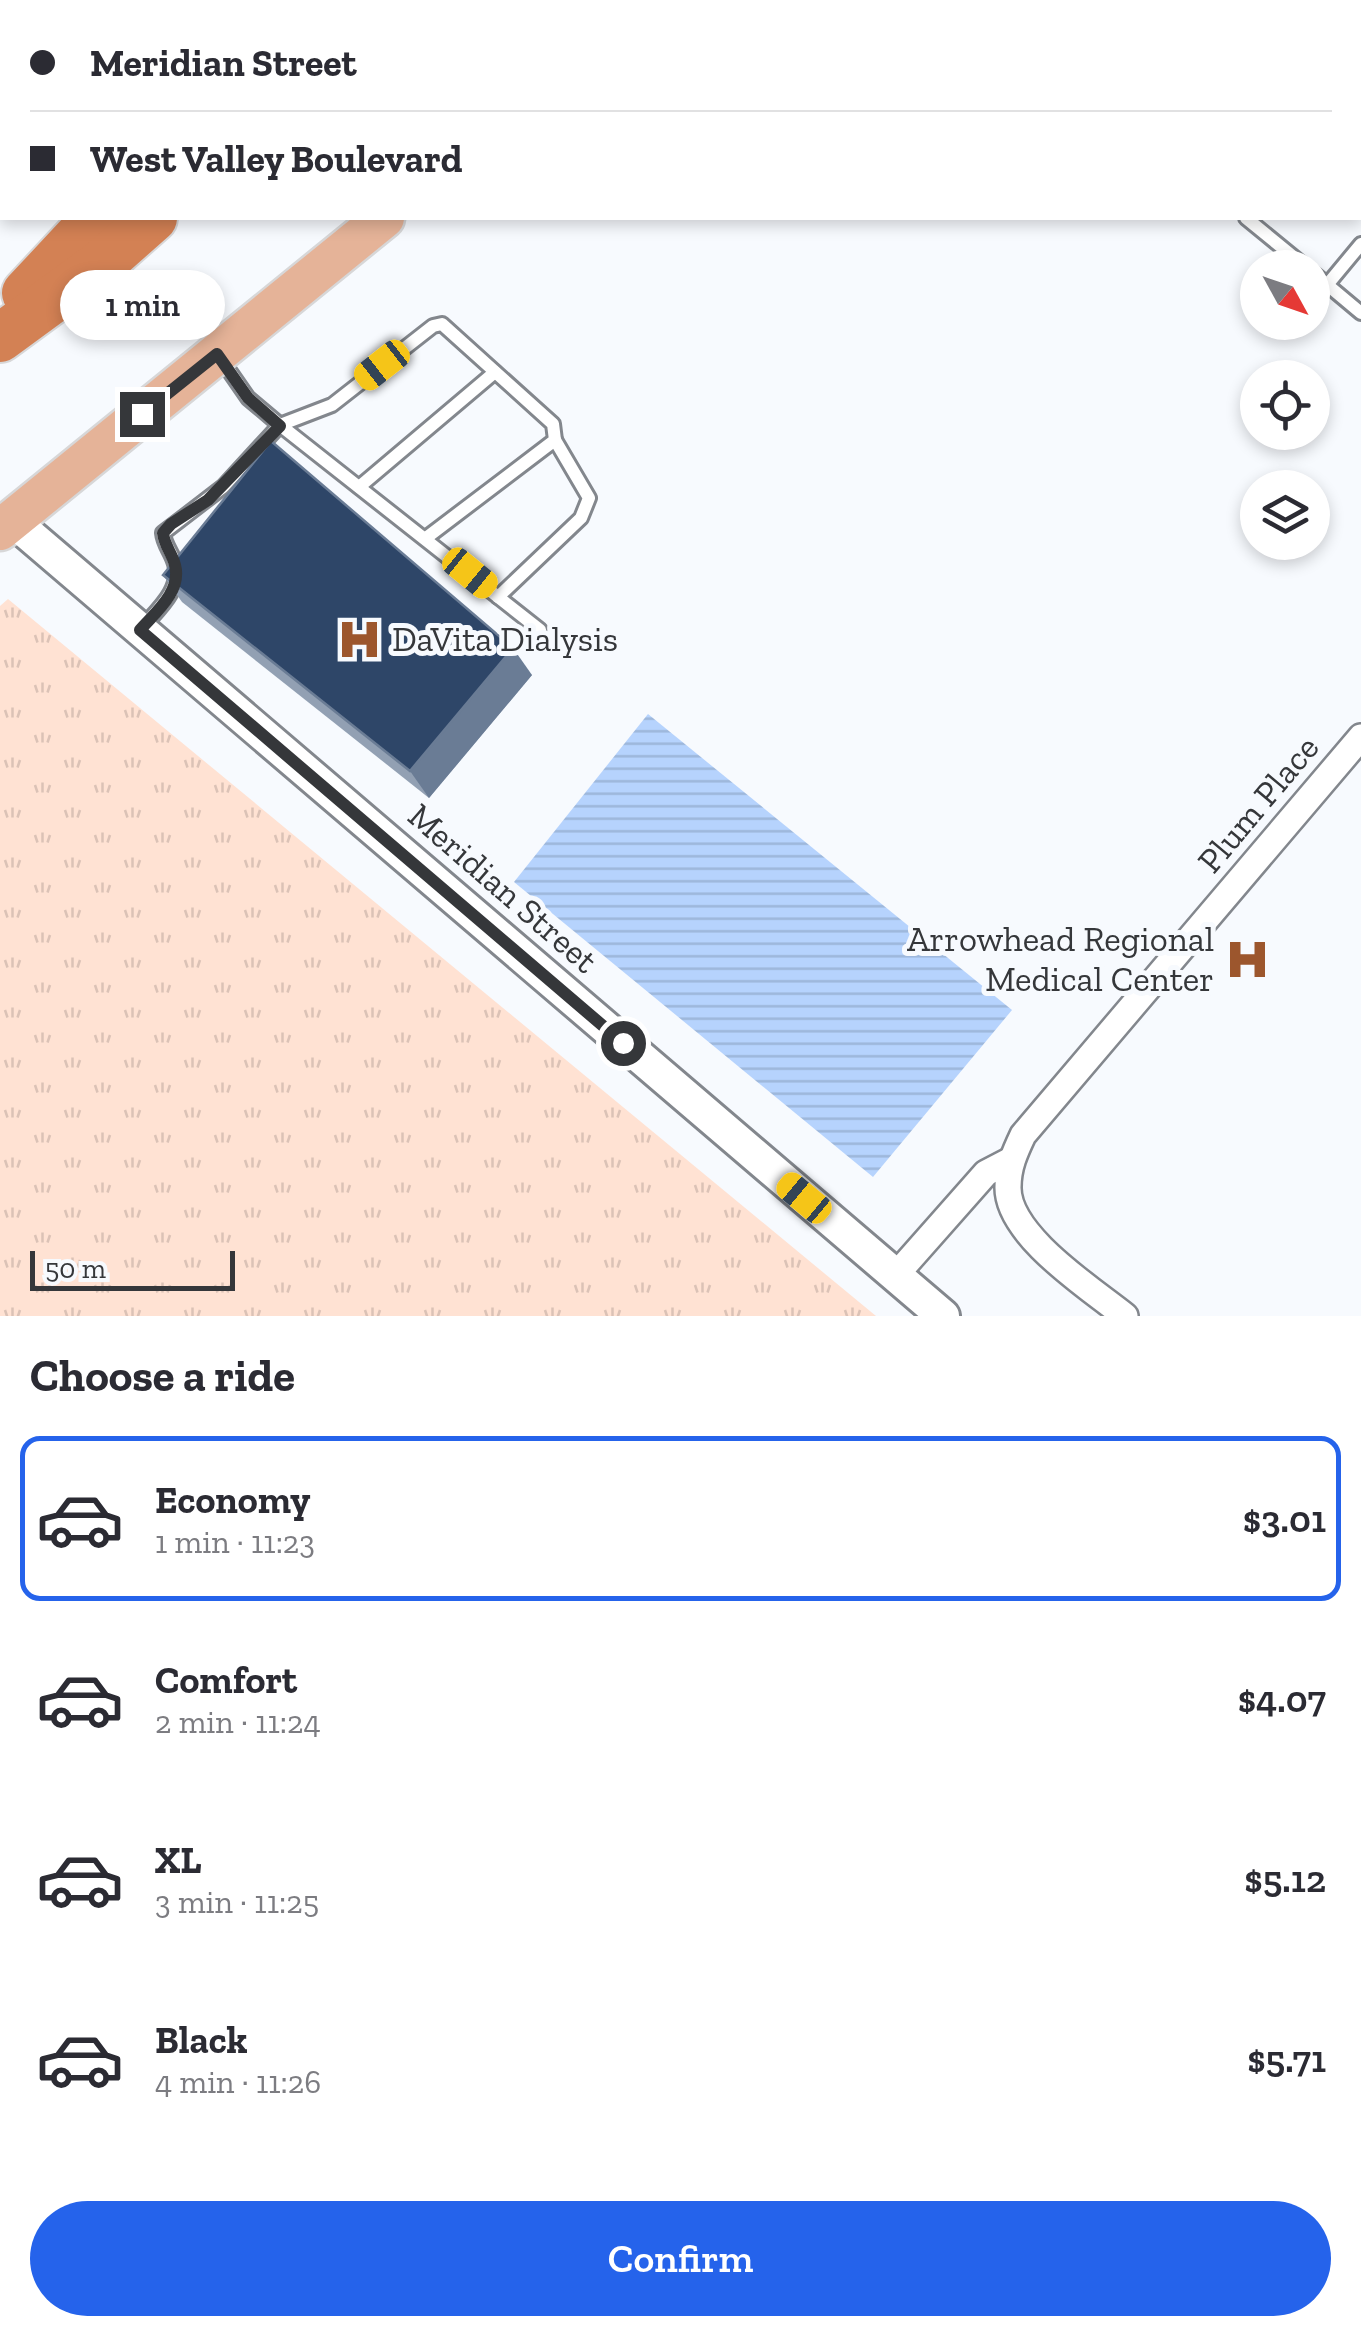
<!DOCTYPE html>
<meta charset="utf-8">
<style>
:root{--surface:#fff;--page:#f7f7f7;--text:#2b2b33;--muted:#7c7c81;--line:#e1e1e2;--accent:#2563eb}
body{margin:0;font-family:"Zilla Slab",serif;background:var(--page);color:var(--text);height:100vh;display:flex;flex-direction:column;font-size:38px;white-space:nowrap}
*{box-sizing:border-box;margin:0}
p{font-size:32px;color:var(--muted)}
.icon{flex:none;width:55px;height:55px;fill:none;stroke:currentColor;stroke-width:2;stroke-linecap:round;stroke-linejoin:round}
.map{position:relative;height:1316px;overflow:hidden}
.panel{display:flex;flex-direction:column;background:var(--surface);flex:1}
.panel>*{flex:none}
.guide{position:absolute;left:0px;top:0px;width:1362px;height:220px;box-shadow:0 5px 15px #0003;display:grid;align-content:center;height:220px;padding:0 30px;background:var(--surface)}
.needle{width:65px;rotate:130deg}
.fabs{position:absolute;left:1240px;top:250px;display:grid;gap:20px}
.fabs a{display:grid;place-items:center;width:90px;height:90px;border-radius:50%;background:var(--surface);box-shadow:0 5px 15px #0003;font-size:50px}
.scale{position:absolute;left:30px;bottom:25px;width:205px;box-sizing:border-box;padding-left:10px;border:5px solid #35373a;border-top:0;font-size:28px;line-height:35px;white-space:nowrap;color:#35373a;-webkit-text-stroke:8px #f7fafe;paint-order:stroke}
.end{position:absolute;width:45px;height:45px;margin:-22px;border:12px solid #35373a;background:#fff;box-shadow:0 0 0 5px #fff}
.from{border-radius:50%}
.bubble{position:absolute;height:70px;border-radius:35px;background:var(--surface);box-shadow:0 5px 15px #0003;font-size:32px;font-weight:600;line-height:70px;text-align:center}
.car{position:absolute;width:30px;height:60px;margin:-30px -15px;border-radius:12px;box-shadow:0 0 8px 2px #0007;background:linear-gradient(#f5c518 24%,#345 0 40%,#f5c518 0 76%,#345 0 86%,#f5c518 0)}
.guide b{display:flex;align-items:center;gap:35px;height:95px;font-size:38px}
.guide b+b{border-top:2px solid var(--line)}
.guide i{width:25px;height:25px;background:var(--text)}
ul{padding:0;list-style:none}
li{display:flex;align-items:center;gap:30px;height:165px;margin:0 20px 15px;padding:0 10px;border:5px solid transparent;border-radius:20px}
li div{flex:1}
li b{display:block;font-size:38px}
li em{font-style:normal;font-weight:600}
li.on{border-color:var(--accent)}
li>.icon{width:90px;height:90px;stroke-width:1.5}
h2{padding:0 30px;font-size:45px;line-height:120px}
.cta{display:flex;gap:20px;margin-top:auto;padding:20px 30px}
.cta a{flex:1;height:115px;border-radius:60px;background:var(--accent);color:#fff;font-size:40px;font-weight:600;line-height:115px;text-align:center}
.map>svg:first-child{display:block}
</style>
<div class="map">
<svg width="1361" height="1316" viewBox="0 0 1361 1316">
<defs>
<pattern id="grass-tufts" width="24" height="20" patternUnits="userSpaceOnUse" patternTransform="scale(2.5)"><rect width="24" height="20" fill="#ffe2d3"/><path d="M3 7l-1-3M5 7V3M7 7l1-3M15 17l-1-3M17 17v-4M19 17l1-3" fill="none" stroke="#dbc2b6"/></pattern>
<pattern id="water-rules" width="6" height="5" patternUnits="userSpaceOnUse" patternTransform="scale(2.5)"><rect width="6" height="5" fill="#b6d3fd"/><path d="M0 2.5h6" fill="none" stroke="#9db6da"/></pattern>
</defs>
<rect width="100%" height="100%" fill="#f7fafe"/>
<polygon fill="url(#grass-tufts)" points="8,599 876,1316 0,1316 0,606"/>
<polygon fill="url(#water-rules)" points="648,714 1012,1010 873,1177 514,882"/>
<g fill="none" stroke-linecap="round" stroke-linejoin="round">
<defs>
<g id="service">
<polyline points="679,0 680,2"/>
<polyline points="1360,30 1361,28"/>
<polyline points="1246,218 1307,268"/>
<polyline points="1312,272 1361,313"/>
<polyline points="1327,285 1361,244"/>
<polyline points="280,425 332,405 433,326 442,324 553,424 555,440 426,538"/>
<polyline points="280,425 540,630"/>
<polyline points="359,487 495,372"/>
<polyline points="498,597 581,518 589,498 555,440"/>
<path d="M142,628C157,610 182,590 175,564C172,552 164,545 163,533L223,487L280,425L248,398L221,359"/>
</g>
<g id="minor">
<polyline points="895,1276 986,1173 1011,1160"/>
<path d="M1125,1316C1090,1288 1007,1235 1008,1187C1008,1167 1015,1152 1023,1135L1361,737"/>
</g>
<polyline id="tertiary" points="12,520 943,1316"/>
<g id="primary">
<polyline points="746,2 754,0"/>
<polyline points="0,530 384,218"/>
</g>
<g id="motorway">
<polyline points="59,2 61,0"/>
<polyline points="143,2 145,0"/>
<polyline points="294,2 296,0"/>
<polyline points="390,2 392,0"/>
<polyline points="0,78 2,75"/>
<polyline points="0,158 2,155"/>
<polyline points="26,293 96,218"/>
<polyline points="0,338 101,264 153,218"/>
</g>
</defs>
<use href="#service" stroke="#83878d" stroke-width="18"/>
<use href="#minor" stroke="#83878d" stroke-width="30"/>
<use href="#tertiary" stroke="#83878d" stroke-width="38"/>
<use href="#primary" stroke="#d7d7d8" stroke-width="45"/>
<use href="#motorway" stroke="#d7d7d8" stroke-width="52"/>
<use href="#service" stroke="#fff" stroke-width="12"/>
<use href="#minor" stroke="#fff" stroke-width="25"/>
<use href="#tertiary" stroke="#fff" stroke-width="32"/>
<use href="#primary" stroke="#e5b398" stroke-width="40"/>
<use href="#motorway" stroke="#d38154" stroke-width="48"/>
</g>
<polygon fill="#92a0b3" points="163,575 532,675 429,798 182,602"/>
<polygon fill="#6a7c95" points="513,648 532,675 429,798 410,771"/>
<polygon fill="#2e4668" stroke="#6a7c95" stroke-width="2.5" points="271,441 513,648 410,771 163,575"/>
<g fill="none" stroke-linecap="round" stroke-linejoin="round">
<path stroke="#35373a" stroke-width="12" d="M142,414L217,354L248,398L280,426L208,500L171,524L163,533C164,545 172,553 175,565C182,591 156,612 140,630L623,1043"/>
</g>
<defs>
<symbol id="hospital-bare" viewBox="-9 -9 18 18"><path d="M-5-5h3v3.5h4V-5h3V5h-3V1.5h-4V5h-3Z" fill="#9c562d" stroke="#f7fafe" stroke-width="2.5" paint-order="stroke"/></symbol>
</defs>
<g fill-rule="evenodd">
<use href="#hospital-bare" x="328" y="608" width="63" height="63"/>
<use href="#hospital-bare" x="1216" y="928" width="63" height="63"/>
</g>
<g text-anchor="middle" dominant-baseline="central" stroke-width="10" stroke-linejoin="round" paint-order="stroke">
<g font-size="35" fill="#35373a" stroke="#f7fafe" text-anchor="start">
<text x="392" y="639">DaVita Dialysis</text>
<text x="1214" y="939" text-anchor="end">Arrowhead Regional<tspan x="1214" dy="40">Medical Center</tspan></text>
</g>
<g font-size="35" fill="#35373a" stroke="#f7fafe">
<text transform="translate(1258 804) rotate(-50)">Plum Place</text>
<text transform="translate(503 888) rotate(41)">Meridian Street</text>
</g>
</g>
</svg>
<div class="fabs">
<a><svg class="needle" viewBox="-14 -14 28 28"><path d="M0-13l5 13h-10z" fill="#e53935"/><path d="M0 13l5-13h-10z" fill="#7c7c81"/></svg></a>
<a><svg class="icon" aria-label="locate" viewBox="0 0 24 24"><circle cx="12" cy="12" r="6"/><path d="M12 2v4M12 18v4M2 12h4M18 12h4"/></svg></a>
<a><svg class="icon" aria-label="layers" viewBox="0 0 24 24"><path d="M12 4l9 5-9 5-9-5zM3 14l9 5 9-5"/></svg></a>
</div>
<div class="scale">50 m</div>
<i class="end from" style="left:623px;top:1043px"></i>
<i class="end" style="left:142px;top:414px"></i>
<div class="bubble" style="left:60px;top:270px;width:165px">1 min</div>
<i class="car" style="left:382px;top:365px;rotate:232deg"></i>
<i class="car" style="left:470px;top:573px;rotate:129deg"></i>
<i class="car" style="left:804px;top:1198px;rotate:310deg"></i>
<div class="guide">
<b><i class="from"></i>Meridian Street</b>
<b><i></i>West Valley Boulevard</b>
</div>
</div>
<section class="panel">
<h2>Choose a ride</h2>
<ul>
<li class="on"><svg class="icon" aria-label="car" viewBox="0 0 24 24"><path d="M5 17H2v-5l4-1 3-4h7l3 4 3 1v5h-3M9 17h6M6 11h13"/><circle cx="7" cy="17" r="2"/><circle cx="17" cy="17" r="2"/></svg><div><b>Economy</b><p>1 min · 11:23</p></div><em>$3.01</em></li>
<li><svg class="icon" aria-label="car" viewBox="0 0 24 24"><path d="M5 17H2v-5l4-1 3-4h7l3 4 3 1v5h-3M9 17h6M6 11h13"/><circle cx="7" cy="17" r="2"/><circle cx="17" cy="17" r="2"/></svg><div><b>Comfort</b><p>2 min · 11:24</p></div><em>$4.07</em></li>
<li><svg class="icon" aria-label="car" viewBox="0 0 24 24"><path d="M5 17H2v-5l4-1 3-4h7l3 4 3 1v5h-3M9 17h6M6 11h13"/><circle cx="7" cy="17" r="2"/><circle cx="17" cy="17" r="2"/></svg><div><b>XL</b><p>3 min · 11:25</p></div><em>$5.12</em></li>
<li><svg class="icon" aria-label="car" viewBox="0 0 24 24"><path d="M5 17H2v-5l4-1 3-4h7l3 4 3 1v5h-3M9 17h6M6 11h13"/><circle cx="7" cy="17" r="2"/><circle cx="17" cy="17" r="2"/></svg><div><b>Black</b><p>4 min · 11:26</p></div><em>$5.71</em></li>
</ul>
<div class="cta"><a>Confirm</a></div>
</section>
